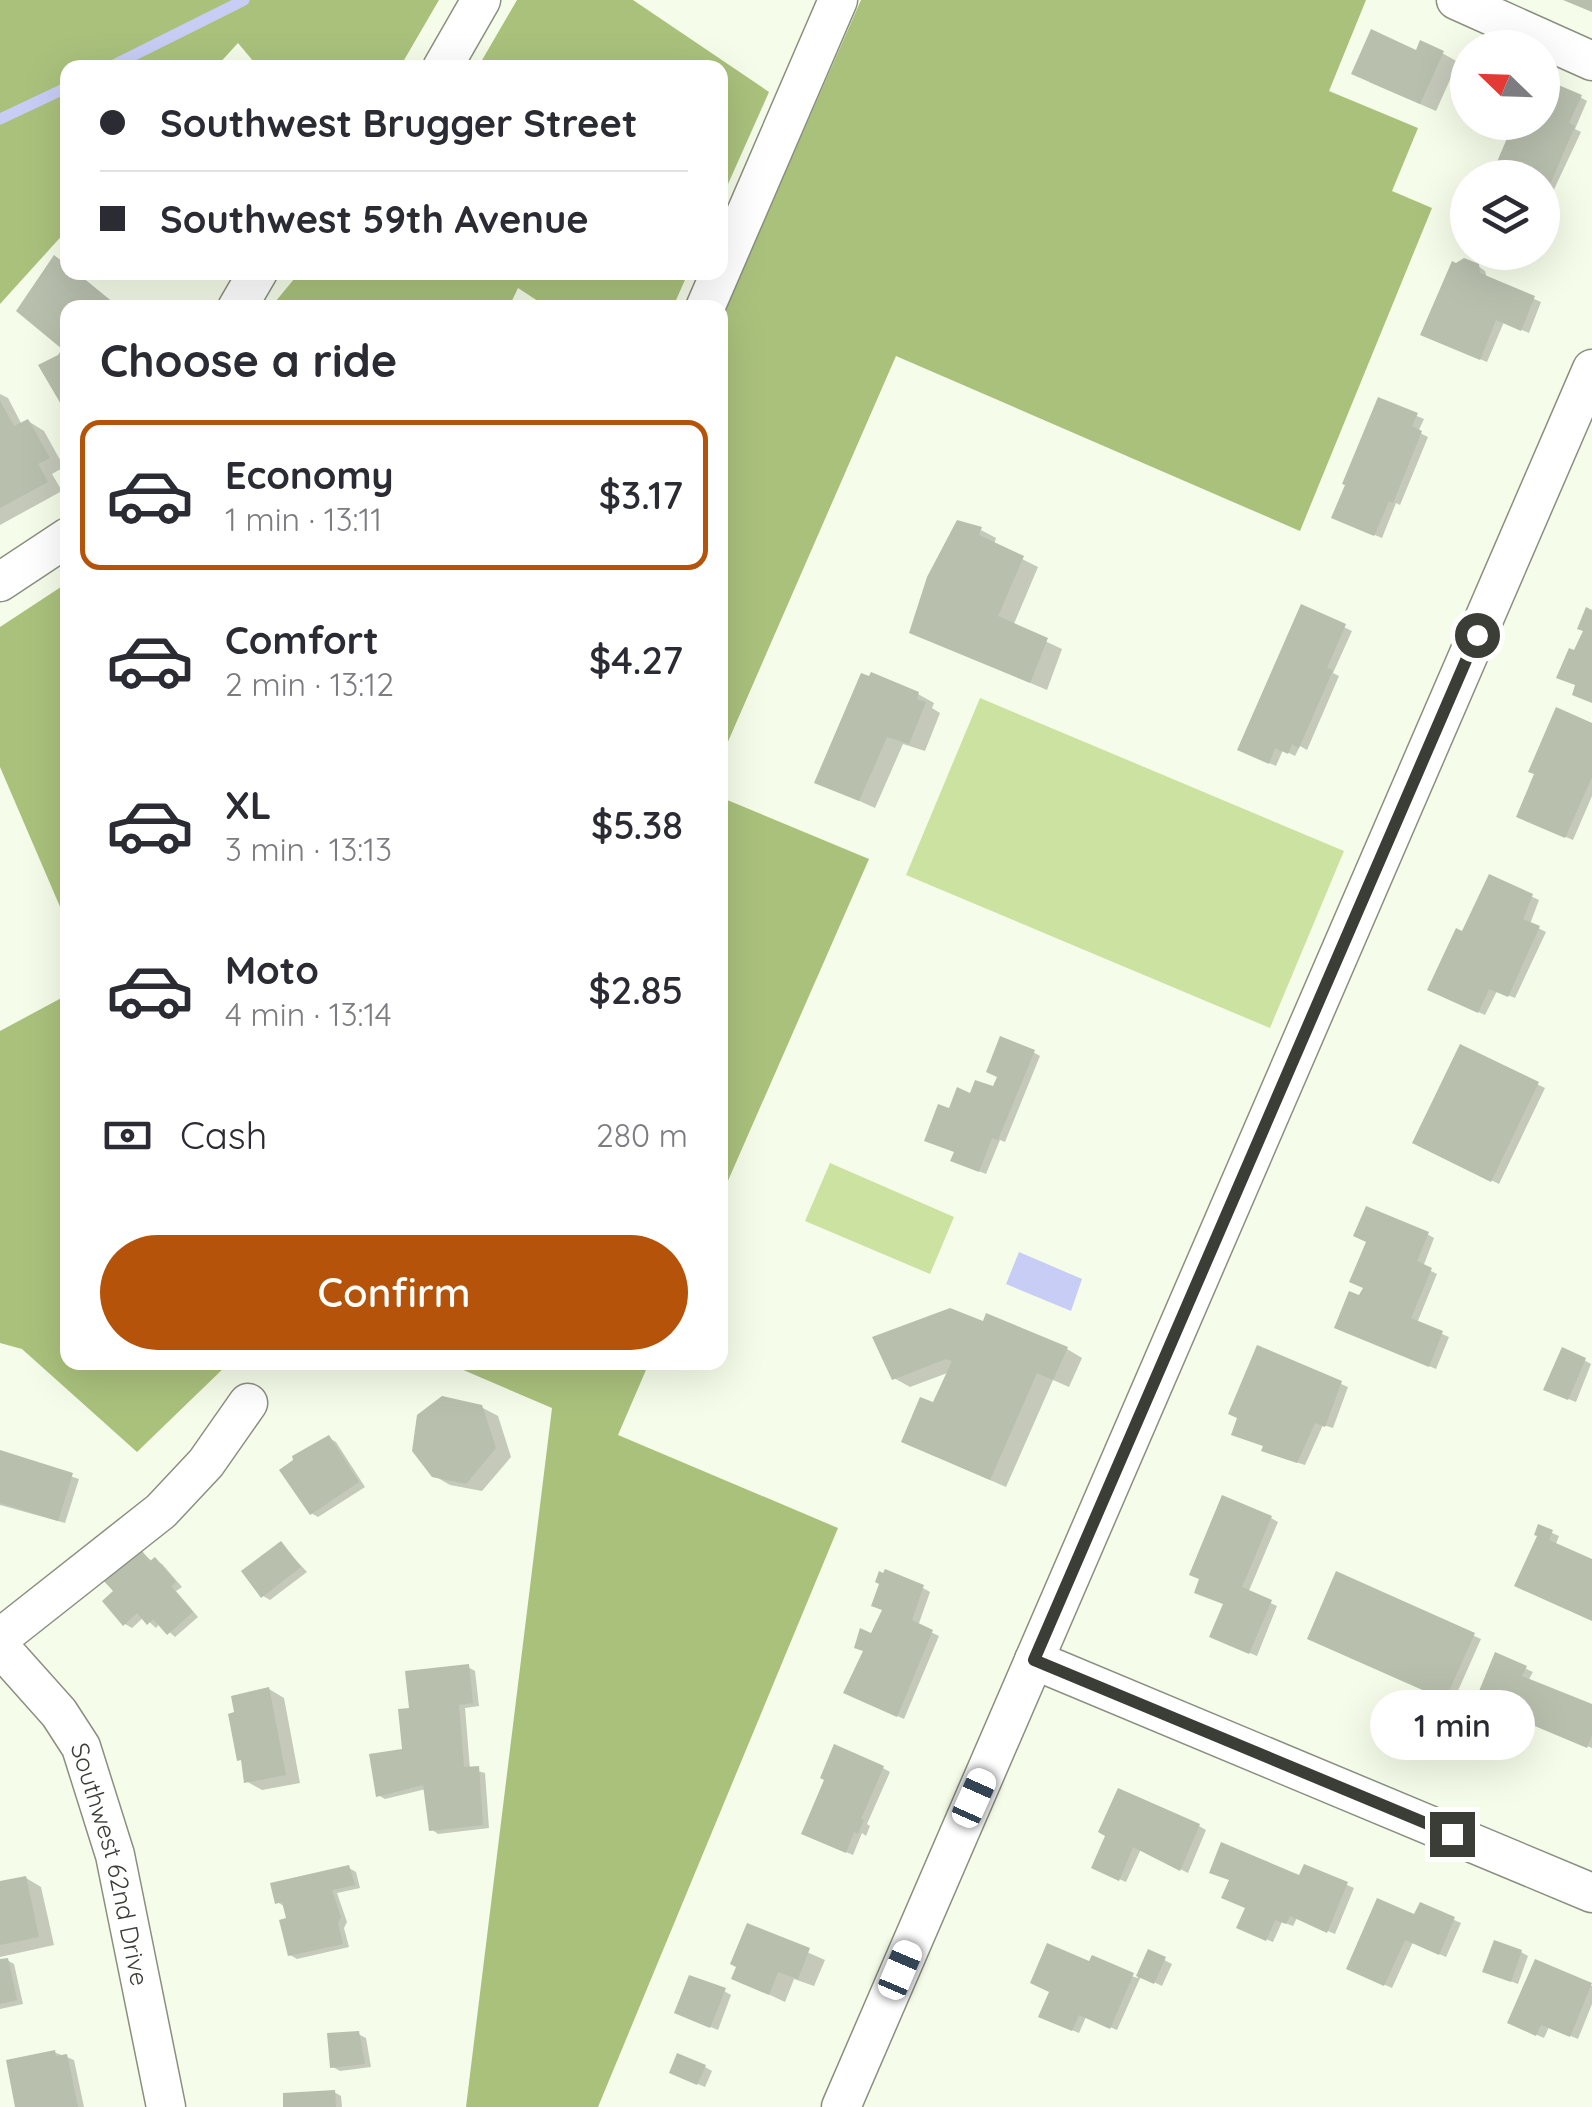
<!DOCTYPE html>
<meta charset="utf-8">
<style>
:root{--surface:#fff;--page:#f7f7f7;--text:#2b2b33;--muted:#7c7c81;--line:#e1e1e2;--accent:#b45309}
body{margin:0;font-family:Quicksand,sans-serif;background:var(--page);color:var(--text);height:100vh;display:flex;flex-direction:column;font-size:38px;white-space:nowrap}
*{box-sizing:border-box;margin:0}
p{font-size:32px;color:var(--muted)}
.icon{flex:none;width:55px;height:55px;fill:none;stroke:currentColor;stroke-width:2;stroke-linecap:round;stroke-linejoin:round}
.map{position:relative;flex:1;overflow:hidden}
.panel{position:absolute;left:60px;top:300px;width:668px;height:1070px;display:flex;flex-direction:column;background:var(--surface);border-radius:20px;box-shadow:0 10px 40px #0002}
.panel>*{flex:none}
.top-card{position:absolute;left:60px;top:60px;width:668px;height:220px;border-radius:20px;box-shadow:0 10px 40px #0002;display:grid;align-content:center;height:220px;padding:0 40px;background:var(--surface)}
.needle{width:65px;rotate:293deg}
.controls{position:absolute;left:1450px;top:30px;display:grid;gap:20px}
.controls a{display:grid;place-items:center;width:110px;height:110px;border-radius:50%;background:var(--surface);box-shadow:0 10px 40px #0002;font-size:50px}
.end{position:absolute;width:45px;height:45px;margin:-22px;border:12px solid #3b3e37;background:#fff;box-shadow:0 0 0 5px #fff}
.from{border-radius:50%}
.bubble{position:absolute;height:70px;border-radius:35px;background:var(--surface);box-shadow:0 10px 40px #0002;font-size:32px;font-weight:600;line-height:70px;text-align:center}
.car{position:absolute;width:30px;height:60px;margin:-30px -15px;border-radius:12px;box-shadow:0 0 8px 2px #0007;background:linear-gradient(#fff 24%,#345 0 40%,#fff 0 76%,#345 0 86%,#fff 0)}
.top-card b{display:flex;align-items:center;gap:35px;height:95px;font-size:38px}
.top-card b+b{border-top:2px solid var(--line)}
.top-card i{width:25px;height:25px;background:var(--text)}
ul{padding:0;list-style:none}
li{display:flex;align-items:center;gap:30px;height:150px;margin:0 20px 15px;padding:0 20px;border:5px solid transparent;border-radius:20px}
li div{flex:1}
li b{display:block;font-size:38px}
li em{font-style:normal;font-weight:600}
li.current{border-color:var(--accent)}
li>.icon{width:90px;height:90px;stroke-width:1.5}
h2{padding:0 40px;font-size:45px;line-height:120px}
.pay{display:flex;align-items:center;gap:25px;height:110px;padding:0 40px;font-size:38px}
.pay p{margin-inline-start:auto}
.primary-button{display:flex;gap:20px;margin-top:auto;padding:20px 40px}
.primary-button a{flex:1;height:115px;border-radius:60px;background:var(--accent);color:#fff;font-size:40px;font-weight:600;line-height:115px;text-align:center}
.map>svg:first-child{display:block}
</style>
<div class="map">
<svg width="1592" height="2107" viewBox="0 0 1592 2107">
<rect width="100%" height="100%" fill="#f5fce9"/>
<g fill="#cce2a1">
<polygon points="980,698 1344,851 1270,1028 906,875"/>
<polygon points="830,1163 954,1217 930,1274 805,1221"/>
</g>
<g fill="#aac17c">
<polygon points="0,0 439,0 400,67 258,67 238,43 216,67 68,68 67,230 0,304"/>
<polygon points="517,0 633,0 769,92 720,202 720,68 478,67"/>
<polygon points="861,0 1366,0 1329,91 1418,128 1392,191 1432,208 1300,531 896,356 720,760 720,321"/>
<polygon points="299,273 299,272 688,273 673,307 547,307 518,288 509,307 271,307"/>
<polygon points="67,583 67,923 0,767 0,627"/>
<polygon points="720,797 869,859 720,1199"/>
<polygon points="67,995 68,1362 229,1363 137,1452 22,1349 0,1343 0,1031"/>
<polygon points="447,1363 649,1363 618,1435 838,1528 598,2107 466,2107 552,1408"/>
</g>
<polygon fill="#c8cdf6" points="1019,1252 1082,1279 1071,1311 1006,1284"/>
<g fill="#0003">
<polygon points="1417,53 1442,53 1458,62 1436,111 1369,82"/>
<polygon points="1580,97 1587,101 1575,129 1581,132 1542,215 1542,122"/>
<polygon points="1478,266 1485,271 1487,278 1541,302 1529,333 1504,322 1487,362 1430,338"/>
<polygon points="0,394 8,398 22,425 28,421 44,431 64,467 52,474 62,491 0,525"/>
<polygon points="1379,400 1424,419 1418,432 1428,437 1400,505 1396,503 1382,538 1341,521"/>
<polygon points="981,530 996,538 994,545 1038,567 1013,626 1062,649 1047,690 912,632"/>
<polygon points="1303,607 1352,631 1333,673 1339,676 1307,750 1300,746 1295,756 1283,750 1276,766 1247,753"/>
<polygon points="918,694 934,703 932,708 940,713 925,751 903,744 875,808 817,782"/>
<polygon points="1592,724 1592,796 1573,840 1526,820"/>
<polygon points="1490,877 1539,900 1530,924 1546,932 1515,998 1497,991 1485,1015 1437,993"/>
<polygon points="1461,1047 1545,1088 1499,1184 1422,1146"/>
<polygon points="1033,1052 1040,1056 1005,1142 1000,1140 986,1174 960,1164 950,1111 971,1096 994,1090"/>
<polygon points="1427,1234 1434,1238 1423,1267 1437,1274 1417,1323 1449,1337 1436,1369 1344,1330 1366,1288 1369,1242"/>
<polygon points="950,1311 1067,1349 1082,1358 1069,1387 1053,1380 1006,1487 919,1449 950,1372 910,1387 894,1378"/>
<polygon points="1258,1348 1348,1387 1333,1428 1323,1425 1305,1465 1271,1454"/>
<polygon points="1584,1360 1591,1364 1576,1402 1553,1393"/>
<polygon points="481,1407 498,1416 511,1457 482,1491 450,1485 433,1475"/>
<polygon points="329,1438 336,1442 365,1487 318,1517 311,1513"/>
<polygon points="0,1453 79,1479 65,1523 0,1505"/>
<polygon points="1271,1518 1278,1522 1248,1593 1277,1606 1257,1656 1219,1640 1226,1604"/>
<polygon points="1539,1527 1559,1536 1555,1546 1592,1562 1592,1619 1540,1536"/>
<polygon points="281,1544 307,1572 270,1600 263,1596"/>
<polygon points="139,1550 153,1562 155,1560 162,1564 182,1587 176,1591 198,1617 175,1637 160,1623 156,1628 144,1617 132,1628 125,1624 117,1591"/>
<polygon points="1338,1575 1481,1639 1453,1702 1317,1642"/>
<polygon points="923,1588 930,1592 918,1626 939,1636 904,1719 853,1696 872,1637"/>
<polygon points="1496,1655 1533,1672 1528,1681 1592,1707 1592,1748 1514,1716 1508,1728 1480,1715"/>
<polygon points="468,1667 475,1671 479,1706 465,1708 470,1769 485,1773 489,1828 438,1834 431,1829 426,1789 385,1799 378,1795 405,1752 411,1710"/>
<polygon points="269,1689 284,1698 300,1783 262,1790 246,1781 244,1762 239,1759 236,1714"/>
<polygon points="883,1768 890,1772 867,1824 870,1826 866,1836 862,1833 853,1855 811,1837"/>
<polygon points="1199,1826 1206,1830 1188,1873 1141,1849 1126,1882 1101,1871 1108,1835"/>
<polygon points="1305,1867 1354,1888 1335,1934 1297,1918 1293,1926 1282,1922 1273,1942 1246,1931 1247,1907 1231,1881 1300,1879"/>
<polygon points="349,1868 356,1872 360,1888 337,1893 347,1922 344,1928 349,1947 297,1959 290,1955 289,1920 284,1906 277,1902"/>
<polygon points="26,1878 41,1887 54,1945 0,1957 0,1884"/>
<polygon points="1421,1905 1461,1923 1446,1957 1413,1942 1392,1988 1356,1972 1416,1917"/>
<polygon points="748,1926 825,1960 814,1986 794,1979 785,2002 734,1978"/>
<polygon points="1149,1952 1172,1964 1162,1986 1141,1976 1117,2030 1086,2017 1079,2033 1048,2020 1091,1965 1138,1978"/>
<polygon points="1521,1952 1528,1956 1518,1984 1492,1974"/>
<polygon points="7,1960 14,1964 23,2004 0,2009 0,1962"/>
<polygon points="1537,1962 1592,1986 1592,2004 1578,2039 1549,2027 1544,2038 1517,2026"/>
<polygon points="724,1991 731,1995 718,2030 684,2016"/>
<polygon points="358,2034 366,2038 371,2067 340,2071 333,2067"/>
<polygon points="54,2052 74,2060 84,2107 18,2107"/>
<polygon points="705,2067 712,2071 705,2087 679,2076"/>
<polygon points="334,2092 341,2096 342,2107 286,2107"/>
</g>
<g fill="none" stroke-linecap="round" stroke-linejoin="round">
<g stroke="#c8cdf6" stroke-width="11">
<polyline points="108,68 244,0"/>
<polyline points="0,119 68,87"/>
</g>
</g>
<g fill="#b8bfad">
<polygon points="1563,0 1592,0 1592,12"/>
<polygon points="1371,29 1416,50 1420,40 1444,51 1420,104 1351,74"/>
<polygon points="1542,78 1582,95 1569,123 1575,126 1545,196 1542,195 1542,178 1490,178 1514,122 1542,122"/>
<polygon points="54,255 68,266 68,272 76,272 120,308 68,308 68,403 62,406 38,365 58,355 62,349 16,311"/>
<polygon points="1464,258 1479,264 1480,273 1535,296 1521,331 1496,320 1480,360 1420,335 1452,261 1456,263"/>
<polygon points="1378,397 1418,413 1412,426 1422,431 1393,503 1389,501 1374,536 1331,518 1345,485 1342,484"/>
<polygon points="0,401 14,426 28,419 50,458 38,464 48,482 0,508"/>
<polygon points="957,520 982,527 979,535 1024,556 998,616 1048,638 1030,683 909,633 927,577"/>
<polygon points="1301,604 1346,624 1327,668 1333,670 1299,748 1292,744 1288,754 1275,748 1269,764 1237,750"/>
<polygon points="1586,607 1592,610 1592,703 1572,695 1575,685 1556,678 1569,648 1574,650 1583,631 1577,629"/>
<polygon points="871,672 919,692 917,699 926,702 909,744 887,737 859,801 814,783 861,673 869,676"/>
<polygon points="1556,707 1592,723 1592,777 1565,838 1516,817 1534,774 1528,772"/>
<polygon points="1489,874 1533,894 1523,919 1540,926 1508,997 1489,989 1478,1013 1427,990 1456,928 1462,931"/>
<polygon points="1000,1036 1035,1050 998,1140 992,1138 979,1172 950,1161 954,1152 924,1141 938,1104 949,1108 957,1087 970,1093 975,1080 993,1086 997,1077 986,1072"/>
<polygon points="1460,1044 1539,1082 1491,1182 1412,1143"/>
<polygon points="1366,1206 1429,1232 1417,1261 1432,1268 1411,1318 1443,1331 1429,1367 1334,1328 1349,1291 1359,1295 1363,1288 1349,1282 1366,1242 1353,1236"/>
<polygon points="950,1308 983,1321 986,1313 1068,1347 1053,1380 1037,1373 990,1480 901,1442 920,1397 933,1402 952,1361 946,1359 892,1380 872,1337"/>
<polygon points="1257,1345 1342,1381 1325,1427 1315,1423 1297,1463 1261,1451 1263,1446 1231,1435 1237,1418 1228,1414"/>
<polygon points="1562,1347 1586,1358 1568,1400 1543,1390"/>
<polygon points="442,1396 482,1405 496,1448 466,1484 432,1477 412,1451 417,1415"/>
<polygon points="329,1435 359,1482 310,1515 279,1470 293,1460 292,1456"/>
<polygon points="0,1450 73,1473 58,1521 0,1503"/>
<polygon points="1222,1495 1272,1516 1242,1587 1272,1600 1249,1654 1209,1637 1223,1604 1194,1593 1199,1579 1189,1575"/>
<polygon points="1538,1524 1553,1530 1549,1540 1592,1559 1592,1621 1514,1586 1537,1536 1534,1535"/>
<polygon points="281,1541 301,1567 261,1598 241,1571"/>
<polygon points="139,1547 150,1561 155,1557 176,1582 171,1586 193,1612 167,1635 153,1619 147,1625 137,1613 123,1626 102,1601 113,1591 102,1579"/>
<polygon points="885,1569 924,1585 912,1620 933,1630 897,1717 843,1693 863,1651 854,1648 860,1628 871,1633 882,1610 871,1606 879,1584 875,1582 879,1571 883,1573"/>
<polygon points="1336,1571 1475,1633 1445,1700 1307,1639"/>
<polygon points="1495,1652 1527,1666 1522,1676 1592,1704 1592,1735 1587,1748 1506,1714 1500,1726 1470,1713"/>
<polygon points="469,1664 473,1703 459,1705 464,1767 479,1766 483,1825 429,1831 423,1785 376,1797 369,1754 402,1749 398,1709 409,1708 405,1671"/>
<polygon points="269,1687 286,1775 244,1783 241,1760 237,1761 228,1714 234,1712 231,1696"/>
<polygon points="834,1744 884,1766 861,1819 864,1820 858,1834 854,1832 846,1853 801,1834 824,1780 820,1778"/>
<polygon points="1118,1788 1200,1824 1180,1871 1133,1847 1119,1881 1091,1868 1105,1836 1098,1832"/>
<polygon points="1221,1842 1299,1875 1304,1864 1348,1882 1327,1933 1290,1916 1286,1924 1275,1920 1266,1941 1236,1928 1245,1908 1221,1898 1229,1880 1209,1873"/>
<polygon points="349,1865 355,1885 332,1890 341,1917 338,1923 343,1944 288,1956 279,1920 286,1918 282,1902 275,1904 270,1883"/>
<polygon points="26,1876 39,1937 0,1945 0,1881"/>
<polygon points="1377,1898 1414,1914 1420,1902 1455,1917 1439,1955 1405,1940 1384,1986 1346,1969"/>
<polygon points="747,1923 810,1948 798,1979 778,1972 769,1995 731,1979 736,1967 730,1964"/>
<polygon points="1494,1940 1522,1950 1511,1982 1482,1972"/>
<polygon points="1047,1943 1089,1961 1092,1955 1134,1973 1110,2029 1079,2015 1072,2031 1038,2017 1049,1992 1030,1983"/>
<polygon points="1148,1949 1166,1957 1154,1984 1136,1976"/>
<polygon points="8,1958 17,2000 0,2004 0,1959"/>
<polygon points="1535,1959 1592,1983 1570,2037 1541,2025 1536,2036 1507,2023"/>
<polygon points="689,1975 726,1988 710,2028 674,2013"/>
<polygon points="359,2031 365,2064 330,2068 327,2033"/>
<polygon points="55,2050 56,2056 67,2054 78,2107 15,2107 6,2060"/>
<polygon points="677,2053 706,2065 697,2085 669,2073"/>
<polygon points="335,2090 336,2107 283,2107 283,2093"/>
</g>
<g fill="none" stroke-linecap="round" stroke-linejoin="round">
<defs>
<g id="minor">
<polyline points="1456,0 1592,61"/>
<polyline points="442,68 481,0"/>
<polyline points="237,308 258,272"/>
<polyline points="705,308 838,0"/>
<polyline points="0,582 68,537"/>
<polyline points="0,1638 161,1511 206,1463 248,1403"/>
<path id="s1" d="M0,1647L59,1713L81,1747L115,1855L166,2107"/>
<polyline points="1034,1660 1592,1893"/>
<polyline points="841,2107 1592,369"/>
</g>
</defs>
<use href="#minor" stroke="#8a907f" stroke-width="41"/>
<use href="#minor" stroke="#fff" stroke-width="38"/>
</g>
<g fill="none" stroke-linecap="round" stroke-linejoin="round">
<polyline stroke="#3b3e37" stroke-width="12" points="1452,1834 1034,1660 1477,635"/>
</g>
<g text-anchor="middle" dominant-baseline="central" stroke-width="8" stroke-linejoin="round" paint-order="stroke">
<g font-size="25" fill="#3b3e37" stroke="#f5fce9">
<text stroke="none"><textPath href="#s1" startOffset="250">Southwest 62nd Drive</textPath></text>
</g>
</g>
</svg>
<div class="controls">
<a><svg class="needle" viewBox="-14 -14 28 28"><path d="M0-13l5 13h-10z" fill="#e53935"/><path d="M0 13l5-13h-10z" fill="#7c7c81"/></svg></a>
<a><svg class="icon" aria-label="layers" viewBox="0 0 24 24"><path d="M12 4l9 5-9 5-9-5zM3 14l9 5 9-5"/></svg></a>
</div>
<i class="end from" style="left:1477px;top:635px"></i>
<i class="end" style="left:1452px;top:1834px"></i>
<div class="bubble" style="left:1370px;top:1690px;width:165px">1 min</div>
<i class="car" style="left:974px;top:1798px;rotate:24deg"></i>
<i class="car" style="left:900px;top:1970px;rotate:23deg"></i>
<div class="top-card">
<b><i class="from"></i>Southwest Brugger Street</b>
<b><i></i>Southwest 59th Avenue</b>
</div>
<section class="panel">
<h2>Choose a ride</h2>
<ul>
<li class="current"><svg class="icon" aria-label="car" viewBox="0 0 24 24"><path d="M5 17H2v-5l4-1 3-4h7l3 4 3 1v5h-3M9 17h6M6 11h13"/><circle cx="7" cy="17" r="2"/><circle cx="17" cy="17" r="2"/></svg><div><b>Economy</b><p>1 min · 13:11</p></div><em>$3.17</em></li>
<li><svg class="icon" aria-label="car" viewBox="0 0 24 24"><path d="M5 17H2v-5l4-1 3-4h7l3 4 3 1v5h-3M9 17h6M6 11h13"/><circle cx="7" cy="17" r="2"/><circle cx="17" cy="17" r="2"/></svg><div><b>Comfort</b><p>2 min · 13:12</p></div><em>$4.27</em></li>
<li><svg class="icon" aria-label="car" viewBox="0 0 24 24"><path d="M5 17H2v-5l4-1 3-4h7l3 4 3 1v5h-3M9 17h6M6 11h13"/><circle cx="7" cy="17" r="2"/><circle cx="17" cy="17" r="2"/></svg><div><b>XL</b><p>3 min · 13:13</p></div><em>$5.38</em></li>
<li><svg class="icon" aria-label="car" viewBox="0 0 24 24"><path d="M5 17H2v-5l4-1 3-4h7l3 4 3 1v5h-3M9 17h6M6 11h13"/><circle cx="7" cy="17" r="2"/><circle cx="17" cy="17" r="2"/></svg><div><b>Moto</b><p>4 min · 13:14</p></div><em>$2.85</em></li>
</ul>
<div class="pay"><svg class="icon" aria-label="cash" viewBox="0 0 24 24"><path d="M3 7h18v10H3z"/><circle cx="12" cy="12" r="2"/></svg>Cash<p>280 m</p></div>
<div class="primary-button"><a>Confirm</a></div>
</section>
</div>
